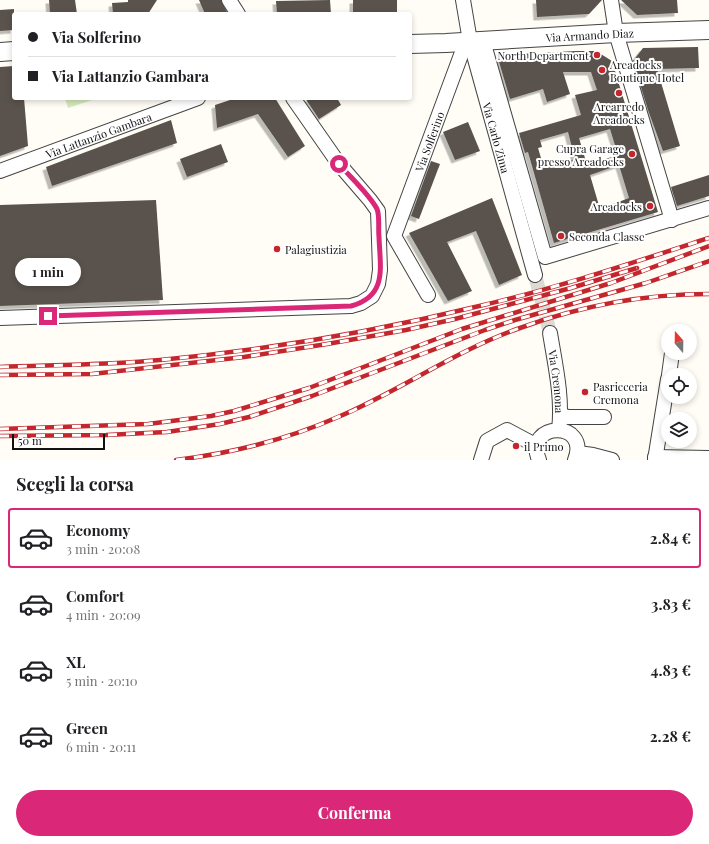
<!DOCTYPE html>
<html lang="it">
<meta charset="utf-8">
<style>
:root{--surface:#fff;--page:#f6f6f6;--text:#202124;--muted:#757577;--line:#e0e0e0;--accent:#db2777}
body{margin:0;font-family:"Playfair Display",serif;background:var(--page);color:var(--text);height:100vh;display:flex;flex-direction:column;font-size:15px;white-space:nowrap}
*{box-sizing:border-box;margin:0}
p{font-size:13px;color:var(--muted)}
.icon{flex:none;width:22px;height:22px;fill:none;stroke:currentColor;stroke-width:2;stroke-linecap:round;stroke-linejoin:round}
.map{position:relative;height:460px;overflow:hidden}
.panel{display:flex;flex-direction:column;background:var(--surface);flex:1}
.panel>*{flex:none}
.banner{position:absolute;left:12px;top:12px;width:400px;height:88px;border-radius:4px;box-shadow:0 2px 6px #0003;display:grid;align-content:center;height:88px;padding:0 16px;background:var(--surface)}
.needle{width:26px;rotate:340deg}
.fabs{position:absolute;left:661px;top:324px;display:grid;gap:8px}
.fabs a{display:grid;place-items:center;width:36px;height:36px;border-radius:50%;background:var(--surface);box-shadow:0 2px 6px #0003;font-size:20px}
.scale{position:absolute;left:12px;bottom:10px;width:93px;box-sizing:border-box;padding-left:4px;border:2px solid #111;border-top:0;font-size:11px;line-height:14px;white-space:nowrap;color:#111;-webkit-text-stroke:3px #fff;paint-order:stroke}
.end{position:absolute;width:18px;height:18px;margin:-9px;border:5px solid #db2777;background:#fff;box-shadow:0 0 0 2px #fff}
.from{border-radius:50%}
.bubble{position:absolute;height:28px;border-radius:14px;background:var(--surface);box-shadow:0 2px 6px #0003;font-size:13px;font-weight:700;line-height:28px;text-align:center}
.banner b{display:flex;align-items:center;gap:14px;height:38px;font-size:15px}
.banner b+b{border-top:1px solid var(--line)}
.banner i{width:10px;height:10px;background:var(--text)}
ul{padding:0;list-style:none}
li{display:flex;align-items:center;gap:12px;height:60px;margin:0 8px 6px;padding:0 8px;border:2px solid transparent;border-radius:4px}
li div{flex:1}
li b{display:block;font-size:15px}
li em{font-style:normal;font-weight:700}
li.current{border-color:var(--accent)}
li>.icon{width:36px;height:36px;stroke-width:1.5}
h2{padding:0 16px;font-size:18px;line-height:48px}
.primary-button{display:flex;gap:8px;margin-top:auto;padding:8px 16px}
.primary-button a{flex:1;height:46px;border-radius:24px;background:var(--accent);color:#fff;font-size:16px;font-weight:700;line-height:46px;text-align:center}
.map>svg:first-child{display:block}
</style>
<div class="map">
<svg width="709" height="460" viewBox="0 0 709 460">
<defs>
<filter id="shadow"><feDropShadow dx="-3.5" dy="3.5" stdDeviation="0" flood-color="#0004"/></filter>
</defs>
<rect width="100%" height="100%" fill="#fffdf5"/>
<polygon fill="#d5ebbd" points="65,98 98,98 68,108"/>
<g fill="#5a524d" fill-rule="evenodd" filter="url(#shadow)">
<polygon points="49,0 75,0 77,14 50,14"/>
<polygon points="128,0 157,0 148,14 113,14 112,3 128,2"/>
<polygon points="199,0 221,0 228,14 205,14"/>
<polygon points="330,0 331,14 277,14 276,1"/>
<rect x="353" y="0" width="44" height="14"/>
<polygon points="536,0 602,0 589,14 537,17"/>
<polygon points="621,0 677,0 678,13 637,15"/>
<polygon points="14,9 14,30 0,31 0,10"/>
<polygon points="698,47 699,68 657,69 680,146 663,151 648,110 633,61 643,48"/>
<path d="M576,51H596L612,61L658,212L554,243L528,152L525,153L519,133L581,115L575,95L597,90L591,72H563L570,94L547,102L543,89L510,99L497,55ZM610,129L618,155L587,165L579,138ZM568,132L575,159L544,168L538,148L542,147L540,140ZM619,165L629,198L600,209L590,175Z"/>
<polygon points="14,66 14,98 24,98 28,146 0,156 0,67"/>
<polygon points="236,98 275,98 305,146 288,157 258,114 217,128 215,105"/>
<polygon points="305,98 337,98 341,105 319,119"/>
<polygon points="171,120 177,143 52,186 46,167"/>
<polygon points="468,122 480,151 455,160 443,132"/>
<polygon points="221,144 228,162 187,177 180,159"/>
<polygon points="431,161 440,164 419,219 411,216"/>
<polygon points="709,175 709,196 677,206 671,187"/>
<polygon points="492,198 522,275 499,285 476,231 447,242 472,291 448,301 409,233"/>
<polygon points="156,200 163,300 0,306 0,205"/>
</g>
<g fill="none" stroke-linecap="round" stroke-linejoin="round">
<polyline stroke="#dbdad3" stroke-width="14" stroke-dasharray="14 7" stroke-linecap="butt" points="535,275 550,333"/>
<defs>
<g id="minor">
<polyline points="229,0 238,14"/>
<path id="s1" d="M463,0L470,41L535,275"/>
<polyline points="611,0 616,33 672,220"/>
<polyline points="483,41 545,257 709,208"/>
<path id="s2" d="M0,171L198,98"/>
<path id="s3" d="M428,295L394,236L461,55L470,41"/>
<polyline points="0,318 351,306 361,303 372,296 378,284 380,270 378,211 370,200 339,164 293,98"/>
<path id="s4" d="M550,333C555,364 563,398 559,430"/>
<polyline points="669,375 672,353"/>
<polyline points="561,415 568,417 604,417"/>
<polyline points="578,453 593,455 612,460"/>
<polyline points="655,457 709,458"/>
<polyline points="481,460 487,441 507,430 537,446"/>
<path d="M539,460C523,421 591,420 575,460"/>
<polyline points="655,460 668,379"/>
</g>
<g id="tertiary">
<path id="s5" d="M410,44L446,43L616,33L709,30"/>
<polyline points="0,52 14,51"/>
</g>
</defs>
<use href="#minor" stroke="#444" stroke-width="16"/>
<use href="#tertiary" stroke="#444" stroke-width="20"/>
<use href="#minor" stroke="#fff" stroke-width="14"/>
<use href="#tertiary" stroke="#fff" stroke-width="18"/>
<defs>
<g id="rail">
<path d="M0,367C53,365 107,365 160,360C266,350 372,332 475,307C554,289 632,263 709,238"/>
<polyline points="0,375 92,374 244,357 327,344 406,330 455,319 571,288 637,268"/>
<polyline points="0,429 148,424 211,416 234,411 309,388 462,329 611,283 709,246"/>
<polyline points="0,436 106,435 167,432 220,424 249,417 312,396 485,330 515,320 646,283 709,261"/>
<path d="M176,460C232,453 286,440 338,417C400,391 456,350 520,328C580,306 645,294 709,294"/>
</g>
</defs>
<use href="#rail" stroke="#c4262e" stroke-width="4.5"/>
<use href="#rail" stroke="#fff" stroke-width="3" stroke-dasharray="9" stroke-linecap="butt"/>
</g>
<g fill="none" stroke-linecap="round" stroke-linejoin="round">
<path stroke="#db2777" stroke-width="5" d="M48,316L351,306C388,296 380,267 379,237C378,229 380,216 377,209C369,194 350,177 339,164"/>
</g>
<g fill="#c4262e" stroke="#fff" stroke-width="1.5">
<circle cx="597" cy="55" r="4"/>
<circle cx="602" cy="70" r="4"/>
<circle cx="619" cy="93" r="4"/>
<circle cx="632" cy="154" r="4"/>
<circle cx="650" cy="206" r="4"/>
<circle cx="561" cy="236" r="4"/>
<circle cx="277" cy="249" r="4"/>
<circle cx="585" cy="392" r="4"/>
<circle cx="516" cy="446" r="4"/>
</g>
<g text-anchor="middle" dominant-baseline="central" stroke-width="4" stroke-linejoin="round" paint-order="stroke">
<g font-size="11" fill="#111" stroke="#fff">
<text stroke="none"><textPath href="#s5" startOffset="180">Via Armando Diaz</textPath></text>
<text stroke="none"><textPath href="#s2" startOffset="105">Via Lattanzio Gambara</textPath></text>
<text stroke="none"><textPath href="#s1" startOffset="142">Via Carlo Zima</textPath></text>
<text stroke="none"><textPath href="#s3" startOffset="169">Via Solferino</textPath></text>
<text stroke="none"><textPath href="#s4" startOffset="49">Via Cremona</textPath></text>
</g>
<g font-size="11" fill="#111" stroke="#fff" text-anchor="start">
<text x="589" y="55" text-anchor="end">North Department</text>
<text x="610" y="64">Areadocks<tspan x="610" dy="13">Boutique Hotel</tspan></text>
<text x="619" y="106" text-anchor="middle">Arearredo<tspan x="619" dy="13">Areadocks</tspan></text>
<text x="624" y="148" text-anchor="end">Cupra Garage<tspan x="624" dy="13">presso Areadocks</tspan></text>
<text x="642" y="206" text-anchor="end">Areadocks</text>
<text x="569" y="236">Seconda Classe</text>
<text x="285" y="249">Palagiustizia</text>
<text x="593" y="386">Pasricceria<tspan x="593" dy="13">Cremona</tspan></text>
<text x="524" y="446">il Primo</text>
</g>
</g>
</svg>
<div class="fabs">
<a><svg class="needle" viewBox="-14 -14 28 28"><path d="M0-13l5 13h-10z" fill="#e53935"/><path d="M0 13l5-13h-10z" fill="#757577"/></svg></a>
<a><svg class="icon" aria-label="locate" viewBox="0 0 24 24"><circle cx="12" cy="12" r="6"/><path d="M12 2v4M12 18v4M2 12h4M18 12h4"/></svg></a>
<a><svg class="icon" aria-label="layers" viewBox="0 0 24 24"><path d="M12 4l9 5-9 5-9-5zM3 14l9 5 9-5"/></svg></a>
</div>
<div class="scale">50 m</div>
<i class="end from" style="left:339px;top:164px"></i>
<i class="end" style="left:48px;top:316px"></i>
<div class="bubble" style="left:15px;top:258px;width:66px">1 min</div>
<div class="banner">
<b><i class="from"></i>Via Solferino</b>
<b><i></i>Via Lattanzio Gambara</b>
</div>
</div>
<section class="panel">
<h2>Scegli la corsa</h2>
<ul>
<li class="current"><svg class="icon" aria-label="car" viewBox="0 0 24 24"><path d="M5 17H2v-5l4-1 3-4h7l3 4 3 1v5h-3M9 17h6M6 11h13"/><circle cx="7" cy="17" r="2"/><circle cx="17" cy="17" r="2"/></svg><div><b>Economy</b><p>3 min · 20:08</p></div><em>2.84 €</em></li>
<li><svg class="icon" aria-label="car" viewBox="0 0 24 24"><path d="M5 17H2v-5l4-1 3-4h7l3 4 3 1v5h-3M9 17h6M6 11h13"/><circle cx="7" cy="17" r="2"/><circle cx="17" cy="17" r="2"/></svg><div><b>Comfort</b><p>4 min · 20:09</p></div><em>3.83 €</em></li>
<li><svg class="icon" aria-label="car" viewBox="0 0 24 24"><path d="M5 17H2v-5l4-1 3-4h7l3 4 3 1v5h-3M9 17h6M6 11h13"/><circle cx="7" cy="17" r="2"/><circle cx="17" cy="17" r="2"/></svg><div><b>XL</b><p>5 min · 20:10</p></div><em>4.83 €</em></li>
<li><svg class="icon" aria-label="car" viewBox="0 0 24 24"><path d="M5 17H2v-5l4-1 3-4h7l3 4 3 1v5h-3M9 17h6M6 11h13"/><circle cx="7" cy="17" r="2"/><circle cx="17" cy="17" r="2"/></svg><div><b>Green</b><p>6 min · 20:11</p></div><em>2.28 €</em></li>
</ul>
<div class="primary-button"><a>Conferma</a></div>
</section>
